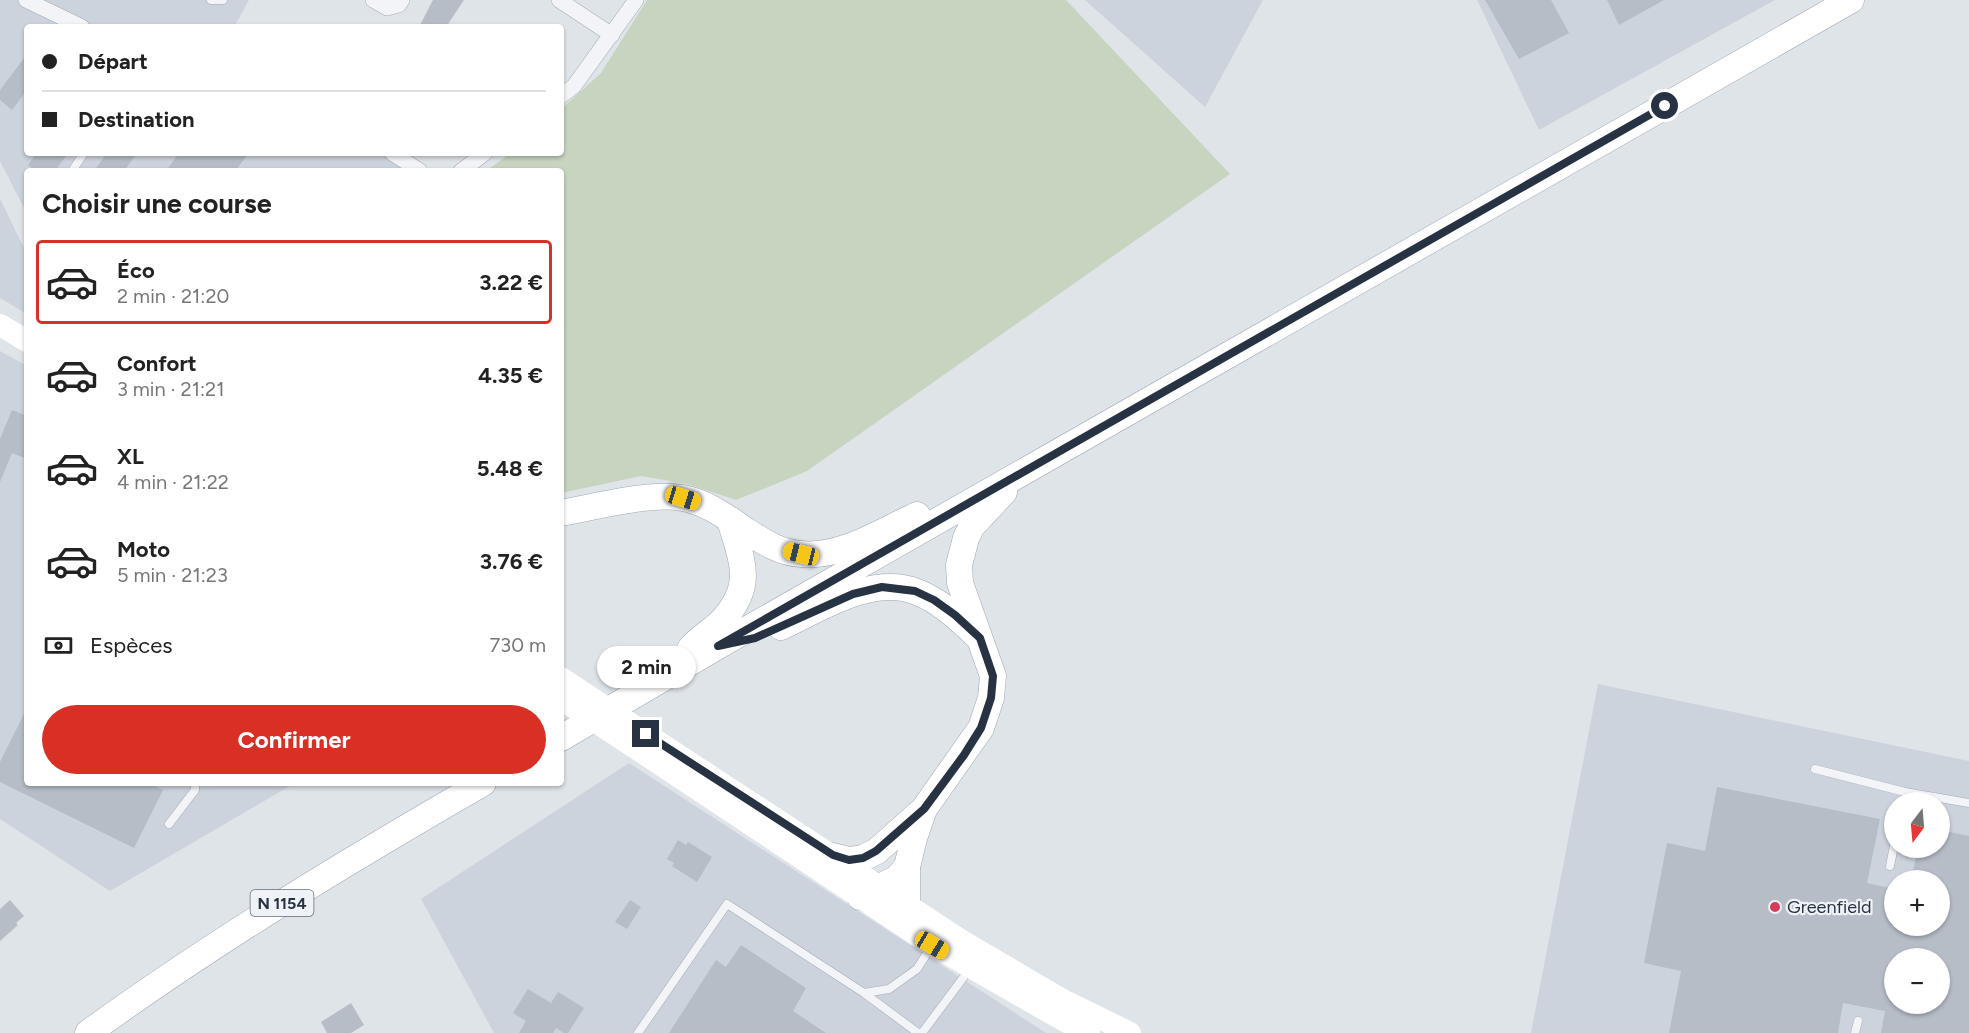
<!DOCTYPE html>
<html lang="fr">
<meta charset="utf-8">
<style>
:root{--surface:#fff;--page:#f2f2f2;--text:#222;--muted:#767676;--line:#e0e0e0;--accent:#d93025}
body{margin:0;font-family:Figtree,sans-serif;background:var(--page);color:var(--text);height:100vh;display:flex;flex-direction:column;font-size:22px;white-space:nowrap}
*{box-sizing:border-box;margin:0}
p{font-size:20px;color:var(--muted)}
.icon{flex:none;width:33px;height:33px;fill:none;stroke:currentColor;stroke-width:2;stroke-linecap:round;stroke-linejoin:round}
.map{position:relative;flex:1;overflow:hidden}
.details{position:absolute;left:24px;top:168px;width:540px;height:618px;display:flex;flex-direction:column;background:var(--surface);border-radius:6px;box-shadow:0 2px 4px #0004}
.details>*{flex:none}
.banner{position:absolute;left:24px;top:24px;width:540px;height:132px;border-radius:6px;box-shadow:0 2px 4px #0004;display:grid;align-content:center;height:132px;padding:0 18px;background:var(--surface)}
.needle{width:39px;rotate:196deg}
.tools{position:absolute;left:1884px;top:792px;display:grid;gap:12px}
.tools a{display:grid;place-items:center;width:66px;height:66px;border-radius:50%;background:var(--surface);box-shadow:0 2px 4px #0004;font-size:30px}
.end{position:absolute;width:27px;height:27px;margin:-14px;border:8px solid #273242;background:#fff;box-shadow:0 0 0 3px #fff}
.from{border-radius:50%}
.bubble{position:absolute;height:42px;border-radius:21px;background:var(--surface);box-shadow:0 2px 4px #0004;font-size:20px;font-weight:700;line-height:42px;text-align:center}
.car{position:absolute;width:18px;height:36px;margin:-18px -9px;border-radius:8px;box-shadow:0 0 4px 2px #0007;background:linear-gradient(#f5c518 24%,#345 0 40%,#f5c518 0 76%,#345 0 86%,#f5c518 0)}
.banner b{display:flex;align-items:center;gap:21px;height:57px;font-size:22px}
.banner b+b{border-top:2px solid var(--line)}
.banner i{width:15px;height:15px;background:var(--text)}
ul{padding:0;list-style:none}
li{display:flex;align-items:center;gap:18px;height:84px;margin:0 12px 9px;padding:0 6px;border:3px solid transparent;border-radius:6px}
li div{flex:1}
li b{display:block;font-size:22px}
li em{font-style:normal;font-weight:700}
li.current{border-color:var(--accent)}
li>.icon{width:54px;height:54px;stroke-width:1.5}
h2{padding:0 18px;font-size:27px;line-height:72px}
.pay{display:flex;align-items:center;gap:15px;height:66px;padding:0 18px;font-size:22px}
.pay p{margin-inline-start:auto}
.button{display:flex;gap:12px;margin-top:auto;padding:12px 18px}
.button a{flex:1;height:69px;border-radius:36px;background:var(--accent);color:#fff;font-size:24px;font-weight:700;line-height:69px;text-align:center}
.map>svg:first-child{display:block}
</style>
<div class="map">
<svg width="1969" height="1033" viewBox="0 0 1969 1033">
<rect width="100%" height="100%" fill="#dfe4e9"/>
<g fill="#cdd3dc" fill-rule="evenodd">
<polygon points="0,0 249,0 234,27 27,27 27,153 393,153 429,171 27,171 27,214 0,161"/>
<polygon points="1085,0 1263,0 1205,107"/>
<polygon points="1477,0 1775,0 1539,130"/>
<polygon points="0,199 27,254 27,314 0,298"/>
<polygon points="0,351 27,366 27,783 295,783 110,891 0,819"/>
<path d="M1598,684L1969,761V1033H1531ZM1894,802H1940V848H1894ZM1894,880H1940V926H1894ZM1894,958H1940V1004H1894Z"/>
<polygon points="629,763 1046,1033 494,1033 421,899"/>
</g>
<polygon fill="#c6d4c0" points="647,0 1066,0 1230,174 807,471 736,500 688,484 641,476 561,493 561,171 486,171 511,153 561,153 561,109 601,73"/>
<g fill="#b6bdc7" fill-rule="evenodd">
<polygon points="433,0 464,0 446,27 419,27"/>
<polygon points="1485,0 1551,0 1569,33 1519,59"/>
<polygon points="1607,0 1664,0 1619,25"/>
<polygon points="27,54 27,90 12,110 0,100 0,90"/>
<polygon points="37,153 68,153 55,171 36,171 28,165"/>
<polygon points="107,153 137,153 124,171 94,171"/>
<polygon points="179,153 249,153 235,171 166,171"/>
<polygon points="12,410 27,416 27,459 12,453 0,482 0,439"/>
<polygon points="27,708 27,783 149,783 163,790 134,848 0,782 0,762"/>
<path d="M1717,787L1880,819L1867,883L1894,889V926H1940V880H1911L1918,848H1940V830L1969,836V1033H1881L1885,1011L1843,1003L1838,1033H1669L1681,971L1644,963L1667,843L1705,851ZM1894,958H1940V1004H1894Z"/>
<polygon points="678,840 686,845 688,842 712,857 697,882 672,866 674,863 667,859"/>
<polygon points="10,900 24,916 16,923 18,925 0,941 0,909"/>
<polygon points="630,900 641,907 627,929 615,922"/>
<polygon points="741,945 806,988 793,1011 826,1033 669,1033 716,960 726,967"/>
<polygon points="528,989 551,1003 558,992 584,1008 568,1033 564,1033 556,1028 553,1033 519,1033 526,1021 513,1013"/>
<polygon points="351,1003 364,1025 351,1033 327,1033 321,1022"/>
</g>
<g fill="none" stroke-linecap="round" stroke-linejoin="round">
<defs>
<g id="service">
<polyline points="211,0 223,0"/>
<polyline points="72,171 84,153"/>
<polyline points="1815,769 1905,792 1969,803"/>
<polyline points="169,824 195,790 195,783"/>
<polyline points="1890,866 1894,846"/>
<polyline points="864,993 918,1033"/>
<polyline points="638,1033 727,904 864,993 889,989 917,969 931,947"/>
<polyline points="922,1033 969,970"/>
<polyline points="1855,1033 1858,1021"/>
</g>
<g id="minor">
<polyline points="26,0 82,27"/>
<polyline points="373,0 387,8 399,5 402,0"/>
<polyline points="559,0 612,35"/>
<polyline points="561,96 574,86 636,0"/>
<polyline points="392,153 420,171"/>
<polyline points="461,171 485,153"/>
</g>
<g id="primary">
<path d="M561,513C594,507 651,492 683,498C707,502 727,518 747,531C763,542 781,553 801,554C841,558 882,531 917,515"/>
<path d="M781,627C820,609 872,574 917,592C940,601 958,618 976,635"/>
<path d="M690,649C699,638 712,631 722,621C755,585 742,561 730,520"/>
<polyline points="561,738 718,646 1851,0"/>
<polyline points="833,856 849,860 863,858 877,851 924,809 981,728 991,698 993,676 960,583 959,565 966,538 972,526 1004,492"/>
<polyline points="860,897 896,879 907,867"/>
<polyline points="907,904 907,867 914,838 924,809"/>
<path d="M88,1033C215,941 348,861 483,783"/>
</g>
</defs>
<use href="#service" stroke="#a4abb4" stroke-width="9"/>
<use href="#minor" stroke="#a4abb4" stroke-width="16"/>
<use href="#primary" stroke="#9ea8b6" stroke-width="27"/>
<use href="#service" stroke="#f2f4f7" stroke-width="8"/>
<use href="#minor" stroke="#f2f4f7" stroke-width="15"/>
<g stroke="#fff" stroke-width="22">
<polyline points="0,325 27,341"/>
<polyline points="646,734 962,941 1061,999 1130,1033"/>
<polyline points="631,745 932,945 1063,1020 1089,1033"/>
</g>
<use href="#primary" stroke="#fff" stroke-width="26"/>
<g stroke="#fff" stroke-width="22">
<polyline points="561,678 646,734"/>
<polyline points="561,699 631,745"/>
</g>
</g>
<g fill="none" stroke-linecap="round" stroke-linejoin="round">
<polyline stroke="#273242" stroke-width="8" points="646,734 833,855 849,860 863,858 876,851 924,809 964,755 981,728 991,698 993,676 980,638 955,615 934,600 915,591 882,587 853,594 755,638 718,646 1665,106"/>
</g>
<circle fill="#d63d5a" stroke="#eff3f7" stroke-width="2" cx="1775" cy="907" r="6"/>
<g text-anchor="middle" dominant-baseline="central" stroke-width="4.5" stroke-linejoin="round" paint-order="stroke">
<rect fill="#eff3f7" stroke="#636c78" stroke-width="1.5" x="250.5" y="890" width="63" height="26" rx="4.5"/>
<g font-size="16" font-weight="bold" fill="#273242">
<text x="282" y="903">N 1154</text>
</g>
<g font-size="18" fill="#273242" stroke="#eff3f7" text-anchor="start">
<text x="1787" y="907">Greenfield</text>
</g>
</g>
</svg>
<div class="tools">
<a><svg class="needle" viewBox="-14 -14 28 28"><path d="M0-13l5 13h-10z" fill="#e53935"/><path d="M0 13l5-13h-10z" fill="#767676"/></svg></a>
<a>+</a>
<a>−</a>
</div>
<i class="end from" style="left:1665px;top:106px"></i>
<i class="end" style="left:646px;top:734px"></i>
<div class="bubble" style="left:597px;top:646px;width:99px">2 min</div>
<i class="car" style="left:683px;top:498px;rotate:107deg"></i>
<i class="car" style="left:801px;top:554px;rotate:284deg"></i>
<i class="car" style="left:932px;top:945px;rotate:121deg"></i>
<div class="banner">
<b><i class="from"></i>Départ</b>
<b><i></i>Destination</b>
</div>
<section class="details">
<h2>Choisir une course</h2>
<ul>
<li class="current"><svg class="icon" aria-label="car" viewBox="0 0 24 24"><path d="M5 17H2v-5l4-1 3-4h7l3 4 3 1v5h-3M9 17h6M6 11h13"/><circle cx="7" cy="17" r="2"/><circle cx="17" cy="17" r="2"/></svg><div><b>Éco</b><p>2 min · 21:20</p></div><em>3.22 €</em></li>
<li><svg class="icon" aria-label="car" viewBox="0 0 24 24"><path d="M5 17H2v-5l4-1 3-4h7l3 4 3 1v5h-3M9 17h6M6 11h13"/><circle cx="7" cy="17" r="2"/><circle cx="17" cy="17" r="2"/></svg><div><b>Confort</b><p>3 min · 21:21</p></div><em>4.35 €</em></li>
<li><svg class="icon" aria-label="car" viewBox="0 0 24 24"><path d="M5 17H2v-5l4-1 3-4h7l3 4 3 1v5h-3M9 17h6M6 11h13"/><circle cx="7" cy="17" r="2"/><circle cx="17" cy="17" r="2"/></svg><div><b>XL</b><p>4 min · 21:22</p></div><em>5.48 €</em></li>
<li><svg class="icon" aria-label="car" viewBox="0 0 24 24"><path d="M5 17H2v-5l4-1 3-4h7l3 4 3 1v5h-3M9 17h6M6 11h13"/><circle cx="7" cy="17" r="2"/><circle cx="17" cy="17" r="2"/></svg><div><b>Moto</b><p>5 min · 21:23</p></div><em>3.76 €</em></li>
</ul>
<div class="pay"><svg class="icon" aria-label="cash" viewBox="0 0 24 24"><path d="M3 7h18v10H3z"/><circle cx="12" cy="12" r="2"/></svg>Espèces<p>730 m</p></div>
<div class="button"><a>Confirmer</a></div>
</section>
</div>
